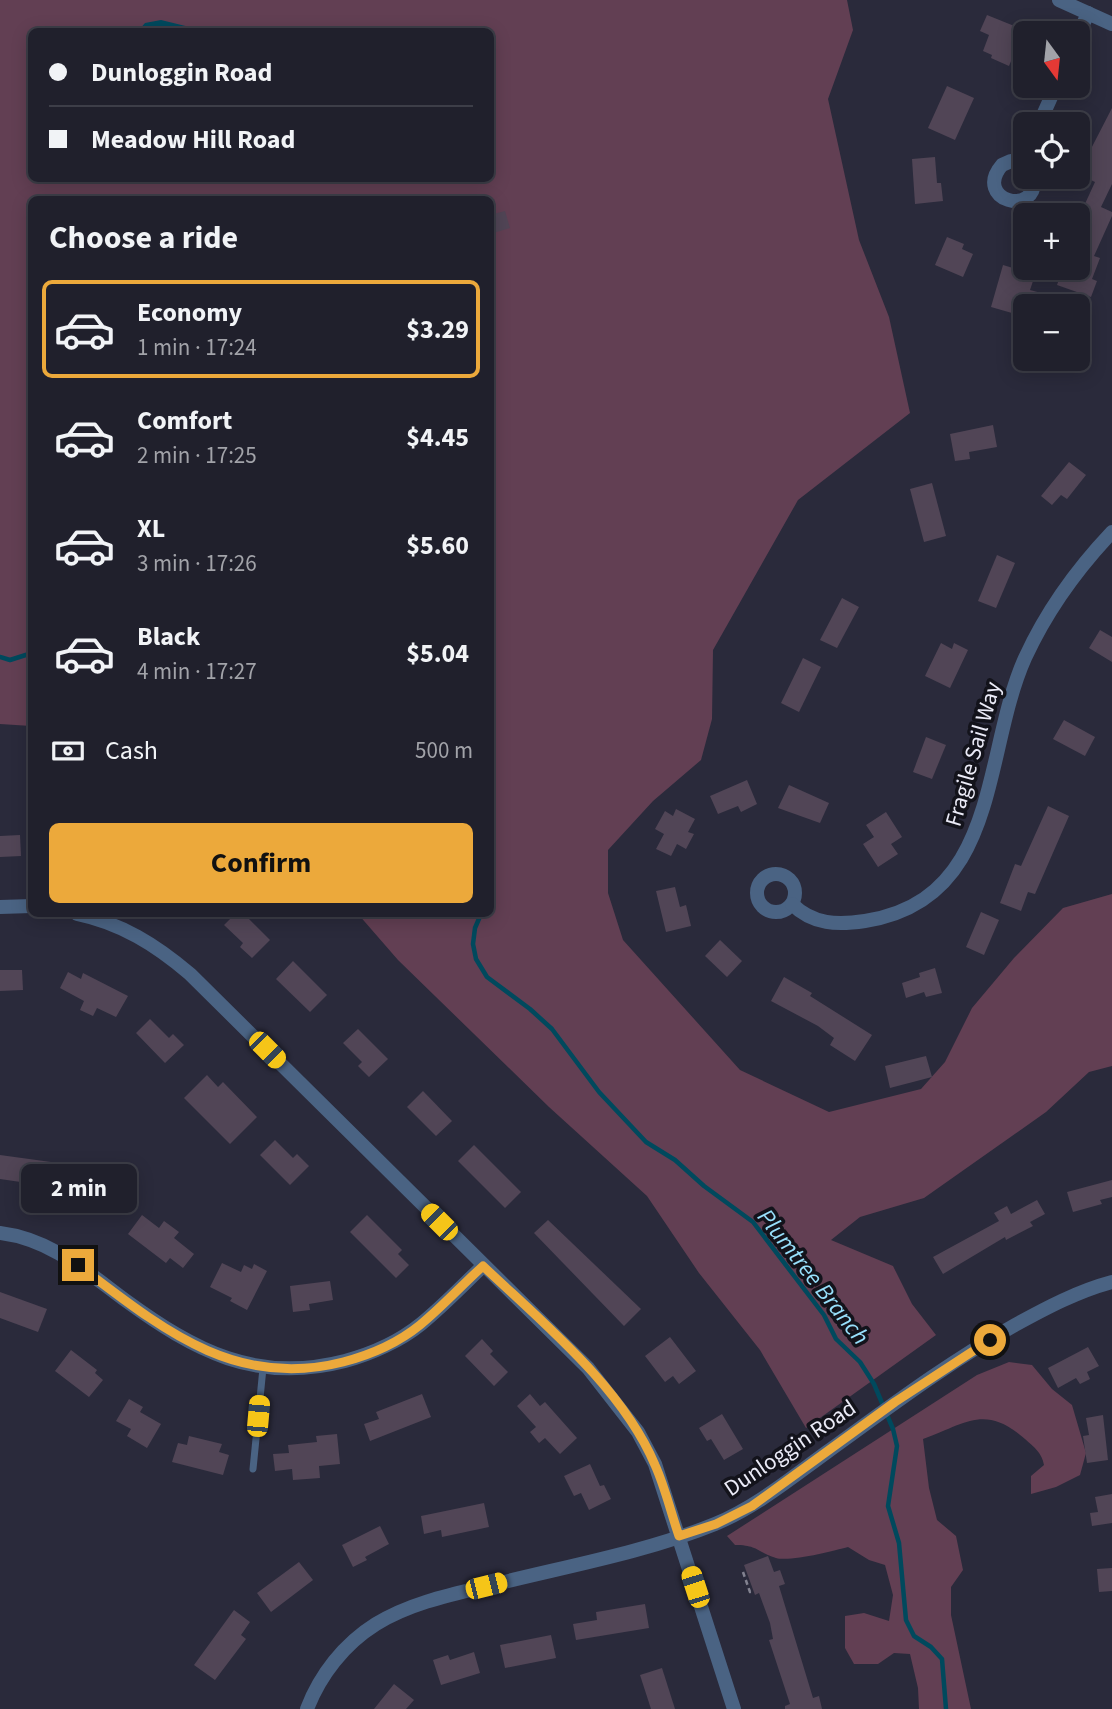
<!DOCTYPE html>
<meta charset="utf-8">
<style>
:root{--surface:#20202c;--page:#282834;--text:#f1f3f6;--muted:#a2a3a9;--line:#3d3e48;--accent:#eca93b}
body{margin:0;font-family:"Source Sans 3",sans-serif;background:var(--page);color:var(--text);height:100vh;display:flex;flex-direction:column;font-size:26px;white-space:nowrap}
*{box-sizing:border-box;margin:0}
p{font-size:23px;color:var(--muted)}
.icon{flex:none;width:38px;height:38px;fill:none;stroke:currentColor;stroke-width:2;stroke-linecap:round;stroke-linejoin:round}
.map{position:relative;flex:1;overflow:hidden}
.sheet{position:absolute;left:28px;top:196px;width:466px;height:721px;display:flex;flex-direction:column;background:var(--surface);border-radius:10px;box-shadow:0 4px 18px #0003,0 0 0 2px var(--line)}
.sheet>*{flex:none}
.hud{position:absolute;left:28px;top:28px;width:466px;height:154px;border-radius:10px;box-shadow:0 4px 18px #0003,0 0 0 2px var(--line);display:grid;align-content:center;height:154px;padding:0 21px;background:var(--surface)}
.needle{width:46px;rotate:165deg}
.tools{position:absolute;left:1013px;top:21px;display:grid;gap:14px}
.tools a{display:grid;place-items:center;width:77px;height:77px;border-radius:10px;background:var(--surface);box-shadow:0 4px 18px #0003,0 0 0 2px var(--line);font-size:35px}
.end{position:absolute;width:32px;height:32px;margin:-16px;border:9px solid #eca93b;background:#111;box-shadow:0 0 0 4px #111}
.from{border-radius:50%}
.bubble{position:absolute;height:49px;border-radius:10px;background:var(--surface);box-shadow:0 4px 18px #0003,0 0 0 2px var(--line);font-size:23px;font-weight:700;line-height:49px;text-align:center}
.car{position:absolute;width:21px;height:42px;margin:-21px -10px;border-radius:9px;box-shadow:0 0 5px 2px #0007;background:linear-gradient(#f5c518 24%,#345 0 40%,#f5c518 0 76%,#345 0 86%,#f5c518 0)}
.hud b{display:flex;align-items:center;gap:24px;height:66px;font-size:26px}
.hud b+b{border-top:2px solid var(--line)}
.hud i{width:18px;height:18px;background:var(--text)}
ul{padding:0;list-style:none}
li{display:flex;align-items:center;gap:21px;height:98px;margin:0 14px 10px;padding:0 7px;border:4px solid transparent;border-radius:10px}
li div{flex:1}
li b{display:block;font-size:26px}
li em{font-style:normal;font-weight:700}
li.selected{border-color:var(--accent)}
li>.icon{width:63px;height:63px;stroke-width:1.5}
h2{padding:0 21px;font-size:32px;line-height:84px}
.pay{display:flex;align-items:center;gap:18px;height:77px;padding:0 21px;font-size:26px}
.pay p{margin-inline-start:auto}
.cta{display:flex;gap:14px;margin-top:auto;padding:14px 21px}
.cta a{flex:1;height:80px;border-radius:10px;background:var(--accent);color:#111;font-size:28px;font-weight:700;line-height:80px;text-align:center}
.map>svg:first-child{display:block}
</style>
<div class="map">
<svg width="1112" height="1709" viewBox="0 0 1112 1709">
<rect width="100%" height="100%" fill="#2a2a3b"/>
<g fill="#623f53" fill-rule="evenodd">
<path d="M0,0H847L853,30L828,99L859,240L889,317L910,413L798,500L713,650L712,719L701,760L653,801L608,850V893L623,940L740,1070L829,1112L921,1089L945,1062L972,1008L1014,958L1063,908L1112,894V1066L1089,1072L1046,1112L924,1198L860,1217L831,1240L893,1266L912,1304L936,1335L806,1428L760,1350L699,1273L647,1196L549,1107L398,960L358,914H490V200H32L31,726L0,724ZM32,32H490V178H32Z"/>
<path d="M1009,1362L1032,1365L1052,1389L1072,1405L1086,1453L1080,1475L1056,1487L1031,1494V1476L1044,1465C1042,1453 1034,1447 1025,1439C985,1404 967,1423 923,1439L929,1488L937,1520L956,1536L963,1570L951,1587V1615L971,1709H919L918,1688L910,1654L894,1653L878,1664H854L845,1648V1616L864,1613L889,1621L893,1595L885,1565L869,1560L848,1547C833,1551 790,1562 776,1558C757,1552 758,1545 735,1545L727,1536L977,1375Z"/>
</g>
<polygon fill="#00495d" points="161,20 206,31 138,31 145,23"/>
<g fill="none" stroke-linecap="round" stroke-linejoin="round">
<g stroke="#00495d" stroke-width="4.5">
<polyline points="0,657 10,660 32,653"/>
<polyline points="481,914 475,928 473,944 476,959 487,977 530,1009 552,1029 599,1092 646,1142 675,1160 704,1186 753,1222 824,1315 836,1339 860,1362 874,1384 893,1429 897,1446 888,1506 899,1543 906,1620 914,1636 931,1647 942,1659 946,1709"/>
</g>
</g>
<g fill="#514556">
<polygon points="987,15 1024,30 1009,66 991,58 992,55 983,51 989,35 980,31"/>
<polygon points="947,86 974,98 955,140 928,128"/>
<polygon points="1112,108 1112,184 1101,207 1112,212 1112,216 1094,256 1100,258 1092,279 1097,281 1091,297 1057,285 1063,268 1078,268 1078,219 1095,182 1078,174"/>
<polygon points="935,157 937,183 941,183 943,201 915,204 912,159"/>
<polygon points="505,211 510,228 490,234 490,215"/>
<polygon points="947,237 964,244 962,249 973,254 963,277 935,265"/>
<polygon points="1003,265 1027,272 1025,278 1033,281 1030,290 1045,294 1042,306 1026,306 1026,317 991,307"/>
<polygon points="993,425 997,447 969,452 970,459 955,461 950,434"/>
<polygon points="1069,462 1086,475 1067,499 1061,495 1052,505 1041,496"/>
<polygon points="932,483 946,536 924,542 910,489"/>
<polygon points="997,555 1015,563 996,608 978,601"/>
<polygon points="842,598 859,607 837,648 820,640"/>
<polygon points="1100,630 1112,637 1112,662 1089,648"/>
<polygon points="941,643 952,649 954,643 968,650 950,688 925,676"/>
<polygon points="803,658 821,667 799,712 781,703"/>
<polygon points="1064,720 1095,737 1085,756 1053,739"/>
<polygon points="926,737 946,745 932,779 913,772"/>
<polygon points="747,780 757,804 741,812 738,806 718,814 710,796"/>
<polygon points="789,785 829,803 820,823 778,808"/>
<polygon points="1048,806 1069,816 1035,894 1028,892 1021,911 1000,903 1015,864 1021,866"/>
<polygon points="676,809 695,819 688,832 694,834 686,849 677,844 671,856 656,849 664,834 655,829 665,811 673,816"/>
<polygon points="886,812 902,837 891,844 898,854 878,867 863,844 874,837 866,825"/>
<polygon points="20,835 21,856 0,857 0,836"/>
<polygon points="675,887 680,907 686,905 691,926 666,932 656,891"/>
<polygon points="981,912 999,920 984,955 966,947"/>
<polygon points="235,914 244,914 270,940 252,958 240,947 243,943 224,925"/>
<polygon points="720,940 742,961 727,977 705,956"/>
<polygon points="293,961 327,995 310,1012 276,979"/>
<polygon points="935,968 942,993 926,997 924,992 906,998 902,983 920,977 919,973"/>
<polygon points="0,970 22,970 23,990 0,991"/>
<polygon points="68,972 81,979 83,973 128,996 116,1017 97,1008 93,1016 80,1010 84,1001 60,988"/>
<polygon points="784,977 812,993 810,996 872,1035 855,1061 830,1045 834,1038 818,1026 771,1001"/>
<polygon points="150,1019 169,1038 173,1034 184,1045 165,1063 136,1033"/>
<polygon points="358,1029 388,1059 369,1077 358,1066 362,1062 343,1043"/>
<polygon points="926,1056 932,1077 890,1088 885,1066"/>
<polygon points="207,1075 218,1087 223,1082 257,1117 230,1144 184,1098"/>
<polygon points="423,1091 452,1121 436,1136 407,1107"/>
<polygon points="275,1140 293,1158 297,1154 309,1166 290,1185 260,1155"/>
<polygon points="474,1145 521,1192 505,1208 458,1161"/>
<polygon points="0,1155 51,1162 48,1186 0,1179"/>
<polygon points="78,1174 115,1194 105,1213 68,1192"/>
<polygon points="1112,1180 1112,1197 1100,1200 1102,1204 1073,1212 1067,1192"/>
<polygon points="1037,1200 1045,1214 1030,1222 1033,1226 1006,1240 1005,1237 943,1274 933,1257 999,1221 994,1213 1007,1206 1011,1214"/>
<polygon points="142,1215 159,1228 164,1221 179,1232 174,1238 194,1254 183,1268 170,1258 166,1263 128,1234"/>
<polygon points="367,1215 402,1250 398,1254 409,1265 396,1278 350,1232"/>
<polygon points="548,1220 641,1309 624,1326 534,1233"/>
<polygon points="222,1263 241,1272 244,1265 252,1269 254,1264 267,1271 247,1310 230,1301 232,1298 210,1287"/>
<polygon points="330,1281 333,1300 309,1304 310,1310 293,1312 290,1286"/>
<polygon points="0,1292 47,1309 38,1332 0,1318"/>
<polygon points="670,1337 696,1371 679,1384 673,1376 665,1382 645,1356"/>
<polygon points="482,1339 493,1351 490,1354 508,1372 494,1386 465,1356"/>
<polygon points="1088,1347 1099,1366 1087,1372 1090,1379 1080,1384 1076,1378 1058,1388 1048,1368"/>
<polygon points="71,1350 97,1370 95,1373 103,1380 89,1397 55,1371"/>
<polygon points="422,1394 431,1417 370,1441 364,1424 379,1419 376,1412"/>
<polygon points="530,1394 540,1406 545,1402 577,1438 560,1454 545,1438 539,1443 530,1432 536,1427 517,1406"/>
<polygon points="129,1399 143,1407 140,1412 161,1424 147,1448 127,1436 131,1429 116,1421"/>
<polygon points="722,1414 743,1449 724,1460 711,1439 707,1441 699,1428"/>
<polygon points="1103,1415 1108,1460 1087,1463 1083,1436 1089,1435 1086,1418"/>
<polygon points="337,1434 340,1464 319,1466 320,1478 293,1480 292,1469 275,1471 273,1454 289,1453 288,1445 317,1442 316,1436"/>
<polygon points="189,1436 222,1444 219,1452 229,1455 223,1475 172,1462 178,1443 187,1445"/>
<polygon points="590,1464 600,1486 604,1485 611,1499 589,1510 581,1493 574,1496 564,1476"/>
<polygon points="1112,1494 1112,1523 1092,1526 1090,1513 1098,1512 1095,1497"/>
<polygon points="484,1503 489,1527 442,1537 441,1530 424,1534 421,1516"/>
<polygon points="380,1526 389,1544 365,1557 367,1560 353,1567 342,1545"/>
<polygon points="768,1556 774,1572 780,1570 785,1584 779,1586 813,1698 819,1696 822,1709 785,1709 785,1706 790,1704 769,1640 773,1639 770,1623 759,1593 755,1595 744,1565"/>
<polygon points="299,1562 313,1580 271,1612 257,1593"/>
<polygon points="1112,1568 1112,1591 1099,1592 1097,1569"/>
<polygon points="645,1604 649,1628 576,1640 573,1624 597,1620 596,1612"/>
<polygon points="234,1610 250,1622 241,1635 246,1639 215,1680 194,1665"/>
<polygon points="551,1635 556,1658 505,1668 500,1645"/>
<polygon points="474,1652 480,1673 441,1685 433,1660 448,1655 450,1660"/>
<polygon points="662,1668 675,1709 651,1709 640,1675"/>
<polygon points="394,1684 414,1700 406,1709 374,1709"/>
</g>
<g fill="none" stroke-linecap="round" stroke-linejoin="round">
<polyline stroke="#828290" stroke-width="2.5" stroke-dasharray="5 3.5" stroke-linecap="butt" points="743,1572 750,1592 753,1591"/>
<polyline stroke="#4a6383" stroke-width="7" points="253,1469 263,1368"/>
<g stroke="#4a6383" stroke-width="14">
<polyline points="1059,0 1112,24"/>
<polyline points="1078,36 1088,13"/>
<polyline points="1039,124 1056,86"/>
<path d="M1026,165L1011,161L1002,165C972,200 1038,219 1034,177"/>
<circle cx="776" cy="893" r="19"/>
<path d="M792,904C813,925 838,925 865,921C1001,900 982,754 1025,658C1047,610 1076,570 1112,532"/>
<polyline points="0,907 32,906"/>
<path d="M77,914C121,923 156,945 190,974L588,1368L638,1432L655,1464L734,1709"/>
<path d="M0,1233C50,1239 86,1271 125,1300C195,1351 256,1384 345,1361C371,1354 400,1341 421,1324C443,1306 463,1285 483,1266"/>
<path d="M307,1709C320,1675 344,1644 376,1624C412,1602 454,1594 496,1584C568,1566 646,1552 715,1524C756,1507 791,1478 827,1452C888,1408 949,1362 1015,1325C1046,1308 1078,1291 1112,1282"/>
</g>
</g>
<g fill="none" stroke-linecap="round" stroke-linejoin="round">
<path stroke="#eca93b" stroke-width="9" d="M78,1265C160,1327 234,1390 343,1362C370,1355 399,1342 420,1325C442,1307 462,1285 483,1266C543,1323 622,1387 655,1465C665,1487 671,1513 679,1536L716,1524L752,1506L895,1402L990,1340"/>
</g>
<g text-anchor="middle" dominant-baseline="central" stroke-width="7" stroke-linejoin="round" paint-order="stroke">
<g font-size="23" fill="#ebebf7" stroke="#13131b">
<text transform="translate(973 754) rotate(-74)">Fragile Sail Way</text>
<text transform="translate(790 1448) rotate(-34)">Dunloggin Road</text>
</g>
<g font-size="24" font-style="italic" fill="#98e0fc" stroke="#13131b">
<text transform="translate(813 1277) rotate(52)">Plumtree Branch</text>
</g>
</g>
</svg>
<div class="tools">
<a><svg class="needle" viewBox="-14 -14 28 28"><path d="M0-13l5 13h-10z" fill="#e53935"/><path d="M0 13l5-13h-10z" fill="#a2a3a9"/></svg></a>
<a><svg class="icon" aria-label="locate" viewBox="0 0 24 24"><circle cx="12" cy="12" r="6"/><path d="M12 2v4M12 18v4M2 12h4M18 12h4"/></svg></a>
<a>+</a>
<a>−</a>
</div>
<i class="end from" style="left:990px;top:1340px"></i>
<i class="end" style="left:78px;top:1265px"></i>
<div class="bubble" style="left:21px;top:1164px;width:116px">2 min</div>
<i class="car" style="left:267px;top:1050px;rotate:135deg"></i>
<i class="car" style="left:439px;top:1222px;rotate:315deg"></i>
<i class="car" style="left:258px;top:1416px;rotate:5deg"></i>
<i class="car" style="left:486px;top:1586px;rotate:76deg"></i>
<i class="car" style="left:695px;top:1587px;rotate:342deg"></i>
<div class="hud">
<b><i class="from"></i>Dunloggin Road</b>
<b><i></i>Meadow Hill Road</b>
</div>
<section class="sheet">
<h2>Choose a ride</h2>
<ul>
<li class="selected"><svg class="icon" aria-label="car" viewBox="0 0 24 24"><path d="M5 17H2v-5l4-1 3-4h7l3 4 3 1v5h-3M9 17h6M6 11h13"/><circle cx="7" cy="17" r="2"/><circle cx="17" cy="17" r="2"/></svg><div><b>Economy</b><p>1 min · 17:24</p></div><em>$3.29</em></li>
<li><svg class="icon" aria-label="car" viewBox="0 0 24 24"><path d="M5 17H2v-5l4-1 3-4h7l3 4 3 1v5h-3M9 17h6M6 11h13"/><circle cx="7" cy="17" r="2"/><circle cx="17" cy="17" r="2"/></svg><div><b>Comfort</b><p>2 min · 17:25</p></div><em>$4.45</em></li>
<li><svg class="icon" aria-label="car" viewBox="0 0 24 24"><path d="M5 17H2v-5l4-1 3-4h7l3 4 3 1v5h-3M9 17h6M6 11h13"/><circle cx="7" cy="17" r="2"/><circle cx="17" cy="17" r="2"/></svg><div><b>XL</b><p>3 min · 17:26</p></div><em>$5.60</em></li>
<li><svg class="icon" aria-label="car" viewBox="0 0 24 24"><path d="M5 17H2v-5l4-1 3-4h7l3 4 3 1v5h-3M9 17h6M6 11h13"/><circle cx="7" cy="17" r="2"/><circle cx="17" cy="17" r="2"/></svg><div><b>Black</b><p>4 min · 17:27</p></div><em>$5.04</em></li>
</ul>
<div class="pay"><svg class="icon" aria-label="cash" viewBox="0 0 24 24"><path d="M3 7h18v10H3z"/><circle cx="12" cy="12" r="2"/></svg>Cash<p>500 m</p></div>
<div class="cta"><a>Confirm</a></div>
</section>
</div>
